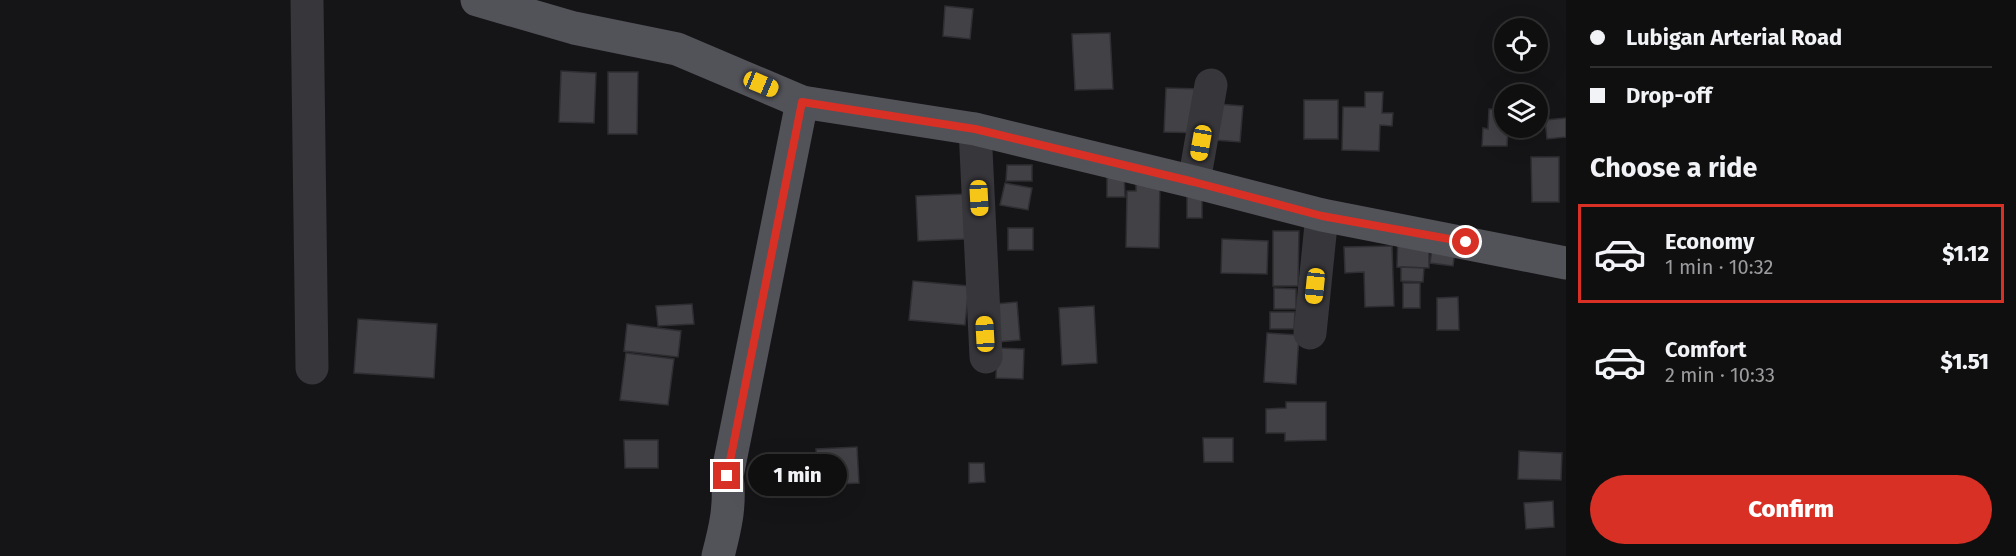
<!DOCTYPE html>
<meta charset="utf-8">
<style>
:root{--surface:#100f10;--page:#1e1d1e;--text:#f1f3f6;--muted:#9c9c9f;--line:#302f30;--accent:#d93025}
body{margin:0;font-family:"Fira Sans",sans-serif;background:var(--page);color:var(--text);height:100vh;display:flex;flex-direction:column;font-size:22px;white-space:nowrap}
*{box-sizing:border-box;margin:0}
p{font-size:20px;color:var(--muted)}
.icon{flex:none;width:33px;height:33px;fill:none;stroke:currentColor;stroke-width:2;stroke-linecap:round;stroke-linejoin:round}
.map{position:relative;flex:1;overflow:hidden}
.details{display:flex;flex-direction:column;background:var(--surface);width:450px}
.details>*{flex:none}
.guide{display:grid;align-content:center;height:132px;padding:0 24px;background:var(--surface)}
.tools{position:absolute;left:1494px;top:18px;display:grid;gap:12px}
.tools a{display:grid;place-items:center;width:54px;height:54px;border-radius:50%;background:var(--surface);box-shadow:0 6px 24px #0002,0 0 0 2px var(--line);font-size:30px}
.end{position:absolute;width:27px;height:27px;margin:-14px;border:8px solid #d93025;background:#fff;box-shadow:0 0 0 3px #fff}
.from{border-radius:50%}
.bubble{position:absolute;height:42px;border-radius:21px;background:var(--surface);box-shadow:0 6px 24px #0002,0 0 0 2px var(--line);font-size:20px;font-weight:800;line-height:42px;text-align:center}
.car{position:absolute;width:18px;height:36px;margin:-18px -9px;border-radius:8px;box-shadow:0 0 4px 2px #0007;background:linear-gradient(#f5c518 24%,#345 0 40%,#f5c518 0 76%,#345 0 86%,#f5c518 0)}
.guide b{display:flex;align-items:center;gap:21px;height:57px;font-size:22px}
.guide b+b{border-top:2px solid var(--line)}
.guide i{width:15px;height:15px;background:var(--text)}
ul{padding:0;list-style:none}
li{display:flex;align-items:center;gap:18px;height:99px;margin:0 12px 9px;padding:0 12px;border:3px solid transparent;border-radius:0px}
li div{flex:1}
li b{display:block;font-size:22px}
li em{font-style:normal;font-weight:800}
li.current{border-color:var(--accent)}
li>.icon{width:54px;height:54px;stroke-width:1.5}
h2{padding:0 24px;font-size:27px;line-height:72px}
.action{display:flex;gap:12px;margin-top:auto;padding:12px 24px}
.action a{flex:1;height:69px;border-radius:36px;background:var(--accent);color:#fff;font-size:24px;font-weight:800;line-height:69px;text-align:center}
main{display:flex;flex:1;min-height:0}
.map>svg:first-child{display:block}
</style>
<main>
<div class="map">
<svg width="1566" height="556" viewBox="0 0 1566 556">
<rect width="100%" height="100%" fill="#151416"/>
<g fill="#414146" stroke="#2f2e32" stroke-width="1.5">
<polygon points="945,6 973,9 970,39 943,36"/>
<polygon points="1110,33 1113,89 1075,90 1072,34"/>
<polygon points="561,71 596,73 594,123 559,122"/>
<polygon points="608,72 638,72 637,134 608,134"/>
<polygon points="1166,88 1203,89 1201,133 1164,132"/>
<polygon points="1365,92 1383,92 1382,113 1393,113 1392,126 1380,125 1379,151 1342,150 1343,107 1365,107"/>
<rect x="1304" y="100" width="34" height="39"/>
<polygon points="1218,104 1243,106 1240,142 1215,140"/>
<polygon points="1489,109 1502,110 1502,127 1508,128 1507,146 1482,146 1483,128 1488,129"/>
<polygon points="1566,118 1566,137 1547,139 1545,120"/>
<polygon points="1531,157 1559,157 1559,202 1532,202"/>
<polygon points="1007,165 1032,165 1032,181 1006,181"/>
<polygon points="1124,172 1125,197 1107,197 1107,173"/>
<polygon points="1136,180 1160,180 1159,248 1126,247 1127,191 1136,191"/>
<polygon points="1005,183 1032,188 1028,210 1000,205"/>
<rect x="1187" y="185" width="15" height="33"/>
<polygon points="964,194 966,239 918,241 916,196"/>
<rect x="1008" y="228" width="25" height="22"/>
<polygon points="1273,231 1299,231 1298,286 1273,286"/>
<polygon points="1398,232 1429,232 1429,268 1397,267"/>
<polygon points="1222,239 1268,241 1267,274 1221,273"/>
<polygon points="1433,241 1456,243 1453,266 1430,263"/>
<polygon points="1392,246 1394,306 1365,307 1364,272 1345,273 1344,247"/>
<polygon points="1401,267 1424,268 1423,282 1401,281"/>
<polygon points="913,281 969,286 965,325 909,320"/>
<rect x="1403" y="283" width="17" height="25"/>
<polygon points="1274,288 1296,289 1296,309 1274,309"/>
<polygon points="1458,297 1459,330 1437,330 1437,298"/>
<polygon points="1017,302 1020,340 998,342 995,304"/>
<polygon points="692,304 694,324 658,326 656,306"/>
<polygon points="1094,306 1097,363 1062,365 1059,308"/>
<polygon points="1270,312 1295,312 1294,329 1270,329"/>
<polygon points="358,319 437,324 434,378 354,373"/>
<polygon points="627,324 681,331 678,357 624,351"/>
<polygon points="1267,333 1299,335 1296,384 1264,382"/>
<polygon points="997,348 1024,349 1023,379 996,378"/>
<polygon points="626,353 674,359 668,405 620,400"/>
<polygon points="1286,402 1326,402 1326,440 1285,441 1285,433 1266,433 1266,409 1286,408"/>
<polygon points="1203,438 1233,438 1233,462 1204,462"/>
<polygon points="624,440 658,440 658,468 625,468"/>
<polygon points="857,447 859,483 818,485 816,449"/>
<polygon points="1519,451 1562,453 1561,480 1518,479"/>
<polygon points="969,463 984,463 985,482 969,483"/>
<polygon points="1553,501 1554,527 1526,529 1524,503"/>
</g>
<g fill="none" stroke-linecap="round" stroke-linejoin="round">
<g stroke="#36363b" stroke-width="33">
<polyline points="307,0 312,368"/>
<polyline points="975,129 986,357"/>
<polyline points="1194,182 1211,85"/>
<polyline points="1310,333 1322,215"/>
</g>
<g stroke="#525259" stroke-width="33">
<polyline points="477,0 574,28 677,49 802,102 975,129 1194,182 1322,215 1566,263"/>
<path d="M718,556C725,529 731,505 727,476L802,102"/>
</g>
</g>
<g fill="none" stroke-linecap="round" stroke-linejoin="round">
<polyline stroke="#d93025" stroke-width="8" points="727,476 802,102 975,129 1194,182 1322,216 1466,242"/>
</g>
</svg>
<div class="tools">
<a><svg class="icon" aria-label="locate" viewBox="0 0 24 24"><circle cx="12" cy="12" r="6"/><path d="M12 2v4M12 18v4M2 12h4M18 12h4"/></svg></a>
<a><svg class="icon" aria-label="layers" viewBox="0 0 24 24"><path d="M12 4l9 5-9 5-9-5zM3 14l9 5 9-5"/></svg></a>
</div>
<i class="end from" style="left:1466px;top:242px"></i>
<i class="end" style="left:727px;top:476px"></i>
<div class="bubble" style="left:748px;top:454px;width:99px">1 min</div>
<i class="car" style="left:761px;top:84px;rotate:113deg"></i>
<i class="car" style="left:1201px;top:143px;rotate:190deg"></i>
<i class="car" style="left:979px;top:198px;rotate:177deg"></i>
<i class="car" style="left:1315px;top:286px;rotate:186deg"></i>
<i class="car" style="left:985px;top:334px;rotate:357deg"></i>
</div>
<section class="details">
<div class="guide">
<b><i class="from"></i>Lubigan Arterial Road</b>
<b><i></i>Drop-off</b>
</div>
<h2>Choose a ride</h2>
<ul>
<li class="current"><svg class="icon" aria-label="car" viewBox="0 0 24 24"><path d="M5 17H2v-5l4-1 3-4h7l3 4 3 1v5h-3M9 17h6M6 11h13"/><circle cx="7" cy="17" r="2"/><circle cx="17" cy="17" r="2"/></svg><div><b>Economy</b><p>1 min · 10:32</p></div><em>$1.12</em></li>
<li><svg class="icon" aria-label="car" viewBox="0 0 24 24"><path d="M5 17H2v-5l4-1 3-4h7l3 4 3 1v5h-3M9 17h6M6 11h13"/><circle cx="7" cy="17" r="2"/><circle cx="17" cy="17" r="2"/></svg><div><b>Comfort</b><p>2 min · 10:33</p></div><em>$1.51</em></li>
</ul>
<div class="action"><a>Confirm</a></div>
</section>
</main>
